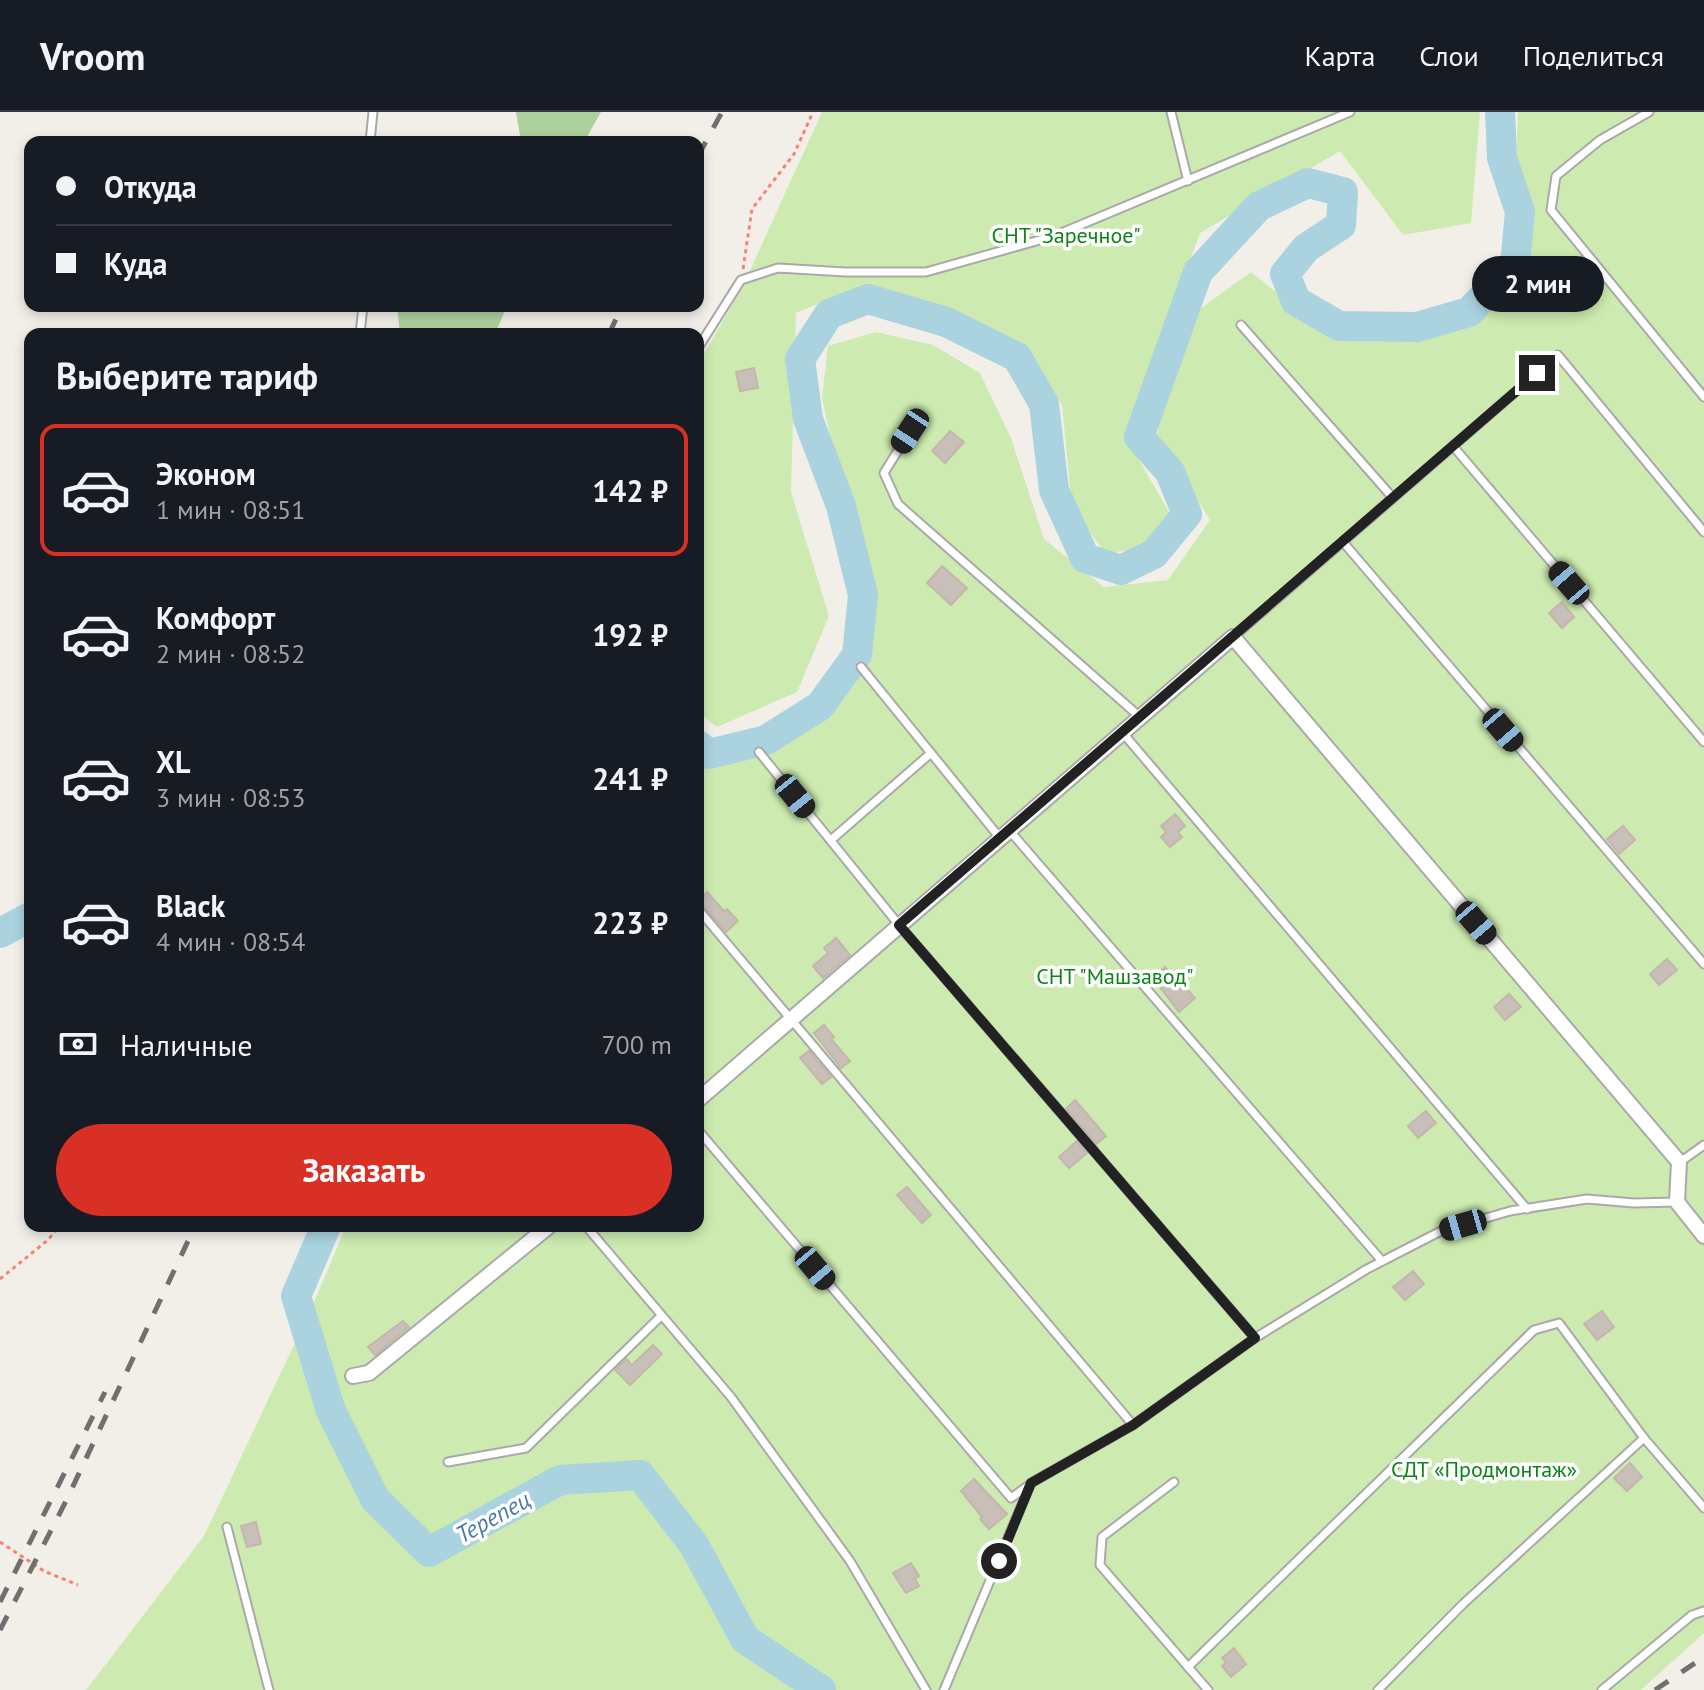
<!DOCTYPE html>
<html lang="ru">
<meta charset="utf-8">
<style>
:root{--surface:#171b24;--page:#20242c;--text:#f1f3f6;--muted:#9ea1a6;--line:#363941;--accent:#d93025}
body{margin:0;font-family:"PT Sans",sans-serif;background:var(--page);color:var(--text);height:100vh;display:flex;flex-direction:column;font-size:30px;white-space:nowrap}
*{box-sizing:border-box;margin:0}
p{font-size:26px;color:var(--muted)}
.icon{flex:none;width:44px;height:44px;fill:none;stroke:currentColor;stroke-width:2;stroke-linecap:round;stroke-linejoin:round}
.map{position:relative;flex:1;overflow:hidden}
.sheet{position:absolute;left:24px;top:216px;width:680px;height:904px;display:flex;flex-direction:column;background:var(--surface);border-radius:16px;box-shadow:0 4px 12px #0003}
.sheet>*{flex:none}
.guide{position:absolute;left:24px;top:24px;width:680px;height:176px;border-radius:16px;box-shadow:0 4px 12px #0003;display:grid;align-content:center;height:176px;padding:0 32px;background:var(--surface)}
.end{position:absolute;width:36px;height:36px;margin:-18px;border:10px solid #222;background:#fff;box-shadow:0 0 0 4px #fff}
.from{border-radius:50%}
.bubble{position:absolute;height:56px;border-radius:28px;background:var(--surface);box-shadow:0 4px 12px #0003;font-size:26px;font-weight:700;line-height:56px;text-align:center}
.car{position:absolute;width:24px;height:48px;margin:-24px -12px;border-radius:10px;box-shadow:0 0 6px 2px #0007;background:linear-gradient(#222 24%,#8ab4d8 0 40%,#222 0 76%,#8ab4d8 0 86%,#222 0)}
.guide b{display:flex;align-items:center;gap:28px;height:76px;font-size:30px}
.guide b+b{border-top:2px solid var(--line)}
.guide i{width:20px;height:20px;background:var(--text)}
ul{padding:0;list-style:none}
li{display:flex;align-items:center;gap:24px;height:132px;margin:0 16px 12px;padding:0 16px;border:4px solid transparent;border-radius:16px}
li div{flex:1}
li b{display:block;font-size:30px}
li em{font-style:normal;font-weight:700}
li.on{border-color:var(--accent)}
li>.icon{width:72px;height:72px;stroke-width:1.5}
h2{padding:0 32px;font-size:36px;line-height:96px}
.pay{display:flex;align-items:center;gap:20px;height:88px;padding:0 32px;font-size:30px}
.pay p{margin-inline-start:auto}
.action{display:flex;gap:16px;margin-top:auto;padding:16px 32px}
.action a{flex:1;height:92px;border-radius:48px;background:var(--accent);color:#fff;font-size:32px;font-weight:700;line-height:92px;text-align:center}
header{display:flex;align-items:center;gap:48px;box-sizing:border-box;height:112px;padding:0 40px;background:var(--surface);border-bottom:2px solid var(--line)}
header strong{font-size:38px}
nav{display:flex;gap:44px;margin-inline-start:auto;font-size:28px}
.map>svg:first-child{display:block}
</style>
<header>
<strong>Vroom</strong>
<nav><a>Карта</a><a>Слои</a><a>Поделиться</a></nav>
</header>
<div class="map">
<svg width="1704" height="1578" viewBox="0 0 1704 1578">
<rect width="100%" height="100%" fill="#f2efe9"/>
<g fill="#cdebb0">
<polygon points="822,0 1480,0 1471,111 1403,123 1340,39 1200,121 1125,324 1172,405 1146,437 1105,441 1072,395 1062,293 1023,239 947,197 852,178 796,201 791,380 829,504 797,580 717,615 698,600 698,252 742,176"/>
<polygon points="1518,0 1704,0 1704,1521 1641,1578 86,1578 204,1424 315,1188 346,1114 698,1114 698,653 763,635 826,604 855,563 871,480 843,383 822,286 828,234 876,220 933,233 980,261 1011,326 1044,427 1104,475 1168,468 1210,408 1157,325 1160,288 1189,205 1251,160 1331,224 1432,219 1511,181"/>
</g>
<g fill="#add19e">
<polygon points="516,0 601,0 584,30 521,30"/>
<polygon points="397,194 507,194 495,222 400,222"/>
</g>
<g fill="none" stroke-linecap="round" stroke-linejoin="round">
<g stroke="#aad3df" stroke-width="30">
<polyline points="698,633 709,642 766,628 820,594 857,543 863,483 841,394 808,307 800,247 829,202 868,187 946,210 1017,245 1044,292 1054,378 1085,446 1121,458 1154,442 1187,402 1170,360 1139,325 1198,160 1259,94 1308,71 1343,80 1341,113 1306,136 1285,162 1296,189 1339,214 1417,215 1469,200 1515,152 1520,100 1502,46 1500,0"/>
<polyline points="0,821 30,805"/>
<polyline points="326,1114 296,1184 331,1299 375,1387 429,1440 560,1368 640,1363 694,1433 745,1527 821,1578"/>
</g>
</g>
<g fill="#c7bfb8" stroke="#c4b6ab" stroke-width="2">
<polygon points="754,256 758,276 740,279 736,260"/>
<polygon points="950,319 964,330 945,351 932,339"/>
<polygon points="942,454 967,476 951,493 927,471"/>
<polygon points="1562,490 1574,505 1562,516 1549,501"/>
<polygon points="1175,702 1185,714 1178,720 1182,725 1170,735 1161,725 1166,720 1161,714"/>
<polygon points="1623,714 1635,728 1619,742 1607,727"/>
<polygon points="707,780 724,799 727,797 738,809 726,820 703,793 698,791"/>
<polygon points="836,826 850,843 823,866 813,854 828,841 824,836"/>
<polygon points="1667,847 1677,858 1659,873 1650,862"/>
<polygon points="1165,855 1195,886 1179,900 1153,866"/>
<polygon points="1509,882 1521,895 1505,908 1494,895"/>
<polygon points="824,913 834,925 831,927 850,949 841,956 814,921"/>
<polygon points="809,939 831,965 822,972 800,946"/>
<polygon points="1075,988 1106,1024 1096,1032 1066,997"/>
<polygon points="1426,999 1436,1011 1418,1026 1408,1014"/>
<polygon points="1077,1029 1087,1041 1069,1056 1059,1045"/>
<polygon points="907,1075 931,1103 922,1111 897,1083"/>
<polygon points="1413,1159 1424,1172 1405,1188 1393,1175"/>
<polygon points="1602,1199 1614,1215 1597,1228 1584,1212"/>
<polygon points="403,1209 409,1215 375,1243 368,1235"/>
<polygon points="653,1233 662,1242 630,1273 615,1258 626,1247 632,1253"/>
<polygon points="1630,1351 1642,1365 1627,1379 1614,1366"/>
<polygon points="974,1367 1007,1402 989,1417 980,1407 982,1405 961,1379"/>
<polygon points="256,1410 261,1432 247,1435 241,1414"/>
<polygon points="911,1451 919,1464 915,1467 919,1474 906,1481 893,1461"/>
<polygon points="1234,1536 1246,1552 1231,1565 1222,1554 1226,1550 1222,1546"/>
</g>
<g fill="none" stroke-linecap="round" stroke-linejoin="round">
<defs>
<g id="service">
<polyline points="1171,0 1188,69"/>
<polyline points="1649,0 1600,28 1556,64 1551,98 1704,285"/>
<polyline points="370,30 373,0"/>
<polyline points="1241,213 1393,386"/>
<polyline points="360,222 363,194"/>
<polyline points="698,236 741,168 778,156 845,160 926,160 1054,124 1350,0"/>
<polyline points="910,319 884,361 898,392 1140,605"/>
<polyline points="1453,334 1704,630"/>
<polyline points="1343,430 1704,852"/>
<polyline points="1233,525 1558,243 1704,420"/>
<polyline points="861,555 1000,726"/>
<polyline points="1122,620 1527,1097"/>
<polyline points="759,640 899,813 1255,1226"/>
<polyline points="1009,718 1382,1149"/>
<polyline points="831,728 931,641"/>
<polyline points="698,797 1133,1313"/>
<polyline points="698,1018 1011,1386 1029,1373"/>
<polyline points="1680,1050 1704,1033"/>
<polyline points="586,1114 731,1285 850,1449 926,1578"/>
<polyline points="448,1350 526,1336 661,1204"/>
<polyline points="1174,1370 1102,1425 1100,1453 1208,1578"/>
<polyline points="227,1415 269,1578"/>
<polyline points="1188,1555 1534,1218 1559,1211 1644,1326 1704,1396"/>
<polyline points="944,1578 1031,1371 1133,1313 1255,1226 1367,1157 1439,1120 1510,1099 1587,1087 1634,1091 1677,1090"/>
<polyline points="1378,1578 1463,1492 1644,1326"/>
<polyline points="1602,1578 1692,1503 1704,1499"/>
</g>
<g id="minor">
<polyline points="698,988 1233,525 1679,1050 1677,1090 1704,1124"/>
<polyline points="353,1264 369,1261 549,1114"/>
</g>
</defs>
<use href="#service" stroke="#a9a9a9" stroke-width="11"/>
<use href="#minor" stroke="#a9a9a9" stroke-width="18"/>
<g stroke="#fa8072" stroke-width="3" stroke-dasharray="4 4" stroke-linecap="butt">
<polyline points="743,157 752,97 794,42 813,0"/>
<polyline points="0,1167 48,1128 59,1114"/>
<polyline points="0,1430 44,1459 78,1473"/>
</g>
<use href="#service" stroke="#fff" stroke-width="7"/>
<use href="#minor" stroke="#fff" stroke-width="14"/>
<g stroke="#707070" stroke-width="5" stroke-dasharray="16 16" stroke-linecap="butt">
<polyline points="698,44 722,0"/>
<polyline points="609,222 622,194"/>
<polyline points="0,1490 105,1280"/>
<polyline points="0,1518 67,1387 195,1114"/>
<polyline points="1655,1578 1704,1545"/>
</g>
</g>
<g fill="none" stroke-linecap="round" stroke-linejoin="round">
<polyline stroke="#222" stroke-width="10" points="999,1449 1031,1371 1133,1313 1255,1226 899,813 1537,261"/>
</g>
<g text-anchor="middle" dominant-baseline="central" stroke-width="7" stroke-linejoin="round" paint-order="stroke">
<g font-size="22" fill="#0c8416" stroke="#fff">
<text x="1066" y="123">СНТ "Заречное"</text>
<text x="1115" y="864">СНТ "Машзавод"</text>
<text x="1484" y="1357">СДТ «Продмонтаж»</text>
</g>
<g font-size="24" font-style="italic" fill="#4a7aab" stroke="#fff">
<text transform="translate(493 1405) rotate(-29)">Терепец</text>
</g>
</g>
</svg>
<i class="end from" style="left:999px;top:1449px"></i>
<i class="end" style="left:1537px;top:261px"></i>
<div class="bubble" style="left:1472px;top:144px;width:132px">2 мин</div>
<i class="car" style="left:910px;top:319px;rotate:213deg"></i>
<i class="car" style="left:1569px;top:471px;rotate:319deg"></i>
<i class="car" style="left:1503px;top:618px;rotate:139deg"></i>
<i class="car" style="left:795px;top:684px;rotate:141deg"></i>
<i class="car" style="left:1476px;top:811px;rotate:139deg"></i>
<i class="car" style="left:1463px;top:1113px;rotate:254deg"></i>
<i class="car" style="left:815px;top:1156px;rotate:140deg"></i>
<div class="guide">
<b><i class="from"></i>Откуда</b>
<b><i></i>Куда</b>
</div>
<section class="sheet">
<h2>Выберите тариф</h2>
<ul>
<li class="on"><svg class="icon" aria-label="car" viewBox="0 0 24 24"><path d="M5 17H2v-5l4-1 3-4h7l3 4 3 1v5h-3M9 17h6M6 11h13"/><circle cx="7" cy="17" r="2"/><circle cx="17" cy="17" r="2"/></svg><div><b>Эконом</b><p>1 мин · 08:51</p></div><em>142 ₽</em></li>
<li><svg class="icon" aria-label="car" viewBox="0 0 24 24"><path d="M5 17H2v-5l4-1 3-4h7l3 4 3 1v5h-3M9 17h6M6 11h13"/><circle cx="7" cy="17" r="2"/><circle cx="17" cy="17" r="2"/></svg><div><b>Комфорт</b><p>2 мин · 08:52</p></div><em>192 ₽</em></li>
<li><svg class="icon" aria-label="car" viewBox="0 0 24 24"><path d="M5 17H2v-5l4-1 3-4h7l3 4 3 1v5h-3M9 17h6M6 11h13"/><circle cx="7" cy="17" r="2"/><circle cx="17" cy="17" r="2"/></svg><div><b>XL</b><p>3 мин · 08:53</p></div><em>241 ₽</em></li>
<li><svg class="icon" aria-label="car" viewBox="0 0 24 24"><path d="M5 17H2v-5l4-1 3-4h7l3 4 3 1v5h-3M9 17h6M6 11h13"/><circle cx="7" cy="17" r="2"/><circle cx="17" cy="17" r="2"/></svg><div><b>Black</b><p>4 мин · 08:54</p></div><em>223 ₽</em></li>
</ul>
<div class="pay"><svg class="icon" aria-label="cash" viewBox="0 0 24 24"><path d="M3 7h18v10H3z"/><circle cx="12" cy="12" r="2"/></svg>Наличные<p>700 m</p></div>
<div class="action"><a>Заказать</a></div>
</section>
</div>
